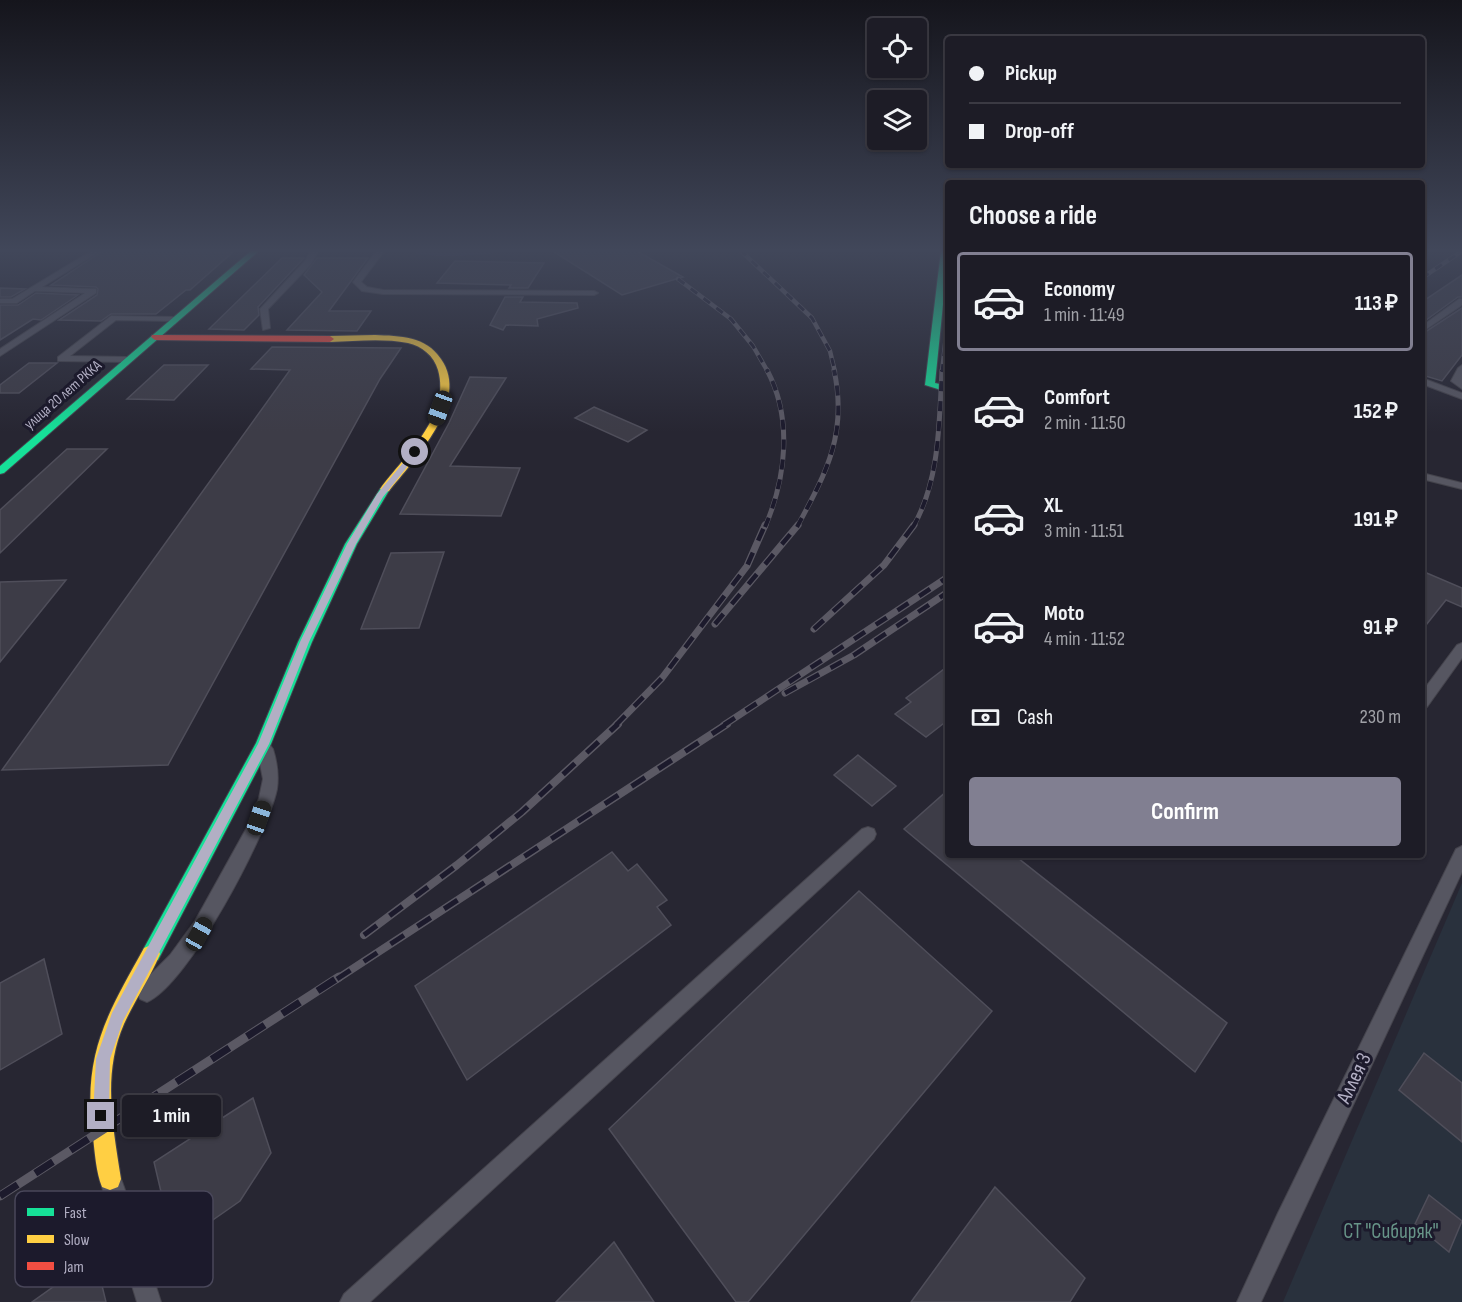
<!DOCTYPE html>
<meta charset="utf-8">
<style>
:root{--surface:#1d1c26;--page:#25252e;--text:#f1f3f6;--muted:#a0a1a7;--line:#3b3a43;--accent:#817f91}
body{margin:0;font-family:"Sofia Sans Condensed",sans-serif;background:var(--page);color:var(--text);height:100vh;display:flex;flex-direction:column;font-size:22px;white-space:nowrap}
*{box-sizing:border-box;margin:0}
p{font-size:20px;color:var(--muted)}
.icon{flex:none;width:33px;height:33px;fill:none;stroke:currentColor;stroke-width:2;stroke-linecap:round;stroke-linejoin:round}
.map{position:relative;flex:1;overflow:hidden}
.panel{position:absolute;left:945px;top:180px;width:480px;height:678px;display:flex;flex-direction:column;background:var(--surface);border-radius:6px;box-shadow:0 2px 4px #0004,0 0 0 2px var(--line)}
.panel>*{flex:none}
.hud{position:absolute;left:945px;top:36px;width:480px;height:132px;border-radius:6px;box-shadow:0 2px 4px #0004,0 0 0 2px var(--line);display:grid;align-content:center;height:132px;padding:0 24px;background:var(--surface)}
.tools{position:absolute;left:867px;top:18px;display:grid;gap:12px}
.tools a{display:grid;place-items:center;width:60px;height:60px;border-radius:6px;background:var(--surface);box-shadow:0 2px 4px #0004,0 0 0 2px var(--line);font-size:30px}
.end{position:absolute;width:27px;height:27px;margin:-14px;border:8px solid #b2afc4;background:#111;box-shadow:0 0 0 3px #111}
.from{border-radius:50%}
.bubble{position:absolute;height:42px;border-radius:6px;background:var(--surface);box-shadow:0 2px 4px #0004,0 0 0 2px var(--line);font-size:20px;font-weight:700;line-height:42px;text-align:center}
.car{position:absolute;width:18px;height:36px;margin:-18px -9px;border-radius:8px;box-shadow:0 0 4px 2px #0007;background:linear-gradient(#222 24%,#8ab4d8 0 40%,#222 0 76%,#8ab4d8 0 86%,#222 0)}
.hud b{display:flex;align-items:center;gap:21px;height:57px;font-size:22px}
.hud b+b{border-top:2px solid var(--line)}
.hud i{width:15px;height:15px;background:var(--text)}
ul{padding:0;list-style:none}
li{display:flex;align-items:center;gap:18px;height:99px;margin:0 12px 9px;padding:0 12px;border:3px solid transparent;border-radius:6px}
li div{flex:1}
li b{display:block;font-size:22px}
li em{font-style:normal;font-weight:700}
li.active{border-color:var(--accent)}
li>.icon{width:54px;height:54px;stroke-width:1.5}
h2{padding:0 24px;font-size:27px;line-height:72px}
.pay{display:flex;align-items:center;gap:15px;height:66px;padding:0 24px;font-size:22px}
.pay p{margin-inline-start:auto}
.primary-button{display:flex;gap:12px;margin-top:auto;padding:12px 24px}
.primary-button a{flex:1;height:69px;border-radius:6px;background:var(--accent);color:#fff;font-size:24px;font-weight:700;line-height:69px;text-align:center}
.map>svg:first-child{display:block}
</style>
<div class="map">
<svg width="1462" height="1302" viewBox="0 0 1462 1302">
<rect width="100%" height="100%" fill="#272632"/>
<polygon fill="#29313d" points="1462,883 1462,1302 1283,1302"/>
<path fill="#343156" d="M409,250H498L496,253C474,255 426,260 409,250Z"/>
<g fill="#3d3c47" stroke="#4f4e5a" stroke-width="1.5">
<polygon points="104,250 233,252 190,290 186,290 156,314 111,314 101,321 59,320 97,295 98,289 96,287 51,285"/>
<polygon points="551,250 635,250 683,277 622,295"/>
<polygon points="282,258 304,258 258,307 259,315 244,330 209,329"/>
<polygon points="317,258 368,258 329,311 371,311 357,331 287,330 322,292 304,275"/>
<polygon points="455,261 544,263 528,288 509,288 511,285 437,283"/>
<polygon points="1462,275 1462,297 1458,297 1422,323 1422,302"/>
<polygon points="0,288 25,289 11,297 0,297"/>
<polygon points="36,293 78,295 41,320 33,319 0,340 0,305 18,305"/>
<polygon points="505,297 523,297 520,302 577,303 578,308 537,319 538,326 506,325 503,330 490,325"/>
<polygon points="1462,308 1462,355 1442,381 1422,375 1422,334"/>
<polygon points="272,347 401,348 380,379 168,765 2,770 290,370 251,369"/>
<polygon points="29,363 57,363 19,393 0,393 0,385"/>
<polygon points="164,365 208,365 174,400 127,399"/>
<polygon points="470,377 506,378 450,466 520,468 501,516 400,514 449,423"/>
<polygon points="594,407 647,430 628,442 575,418"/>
<polygon points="67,449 107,449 0,553 0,510"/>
<polygon points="444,552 419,628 361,629 391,553"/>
<polygon points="1422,571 1462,588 1462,607 1446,600 1422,630"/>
<polygon points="66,580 0,662 0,582"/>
<polygon points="948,666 948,720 926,737 895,714 911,702 906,698"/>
<polygon points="858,755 896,786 872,806 834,775"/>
<polygon points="948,790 948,855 1014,855 1227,1023 1195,1072 904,829"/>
<polygon points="612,852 628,871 637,864 667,900 657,907 671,925 467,1080 415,986"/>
<polygon points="859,891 992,1011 748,1302 736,1302 609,1129"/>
<polygon points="44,959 62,1034 0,1070 0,983"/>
<polygon points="1424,1053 1462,1083 1462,1142 1399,1090"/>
<polygon points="253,1098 271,1153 240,1201 174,1247 154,1162"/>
<polygon points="995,1187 1085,1278 1070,1302 911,1302"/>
<polygon points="1429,1195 1462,1221 1449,1252 1415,1224"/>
<polygon points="614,1242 654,1302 556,1302"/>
<polygon points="95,1257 106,1302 32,1302"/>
</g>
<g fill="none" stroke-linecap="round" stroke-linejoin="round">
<defs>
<g id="lane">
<polygon points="93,250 102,250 42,287 93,289 96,289 96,293 0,356 0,349 85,293 35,291 17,303 0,303 0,299 12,299"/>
<polygon points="311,250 319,250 311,264 268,309 270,328 263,330 260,309 305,261"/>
<polygon points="377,250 385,250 361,282 367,287 383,290 594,291 598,293 594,295 383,294 362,291 353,282"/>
<polygon points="1459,299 1462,299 1462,305 1422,332 1422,326"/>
<polygon points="111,316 176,317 180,319 176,321 116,320 70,356 128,357 132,360 131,362 58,361 58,357"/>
<polygon points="1462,365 1462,389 1451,381 1458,368"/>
<polygon points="1422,378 1462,393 1462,399 1422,384"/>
<polygon points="1422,473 1462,483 1462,489 1422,479"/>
<polygon points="1462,643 1462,658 1427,707 1422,708 1422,692 1457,645"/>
<path d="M265,743L270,745L273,749C277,762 279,775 277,789C268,833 188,985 147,1002L140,999L137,992L140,985L170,955L195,921L251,820L259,798L263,779L257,749L260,745Z"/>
<polygon points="868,827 874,829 876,834 874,839 370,1302 340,1302 344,1294 862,829"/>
<polygon points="1462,846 1462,872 1261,1302 1237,1302 1278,1213 1456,849"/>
<polygon points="113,1176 121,1179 124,1187 161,1302 137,1302 102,1187 105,1179"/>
</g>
<g id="fast">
<polygon points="252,250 260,250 4,473 0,474 0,466"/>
<polygon points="941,250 948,250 948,255 935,383 944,385 946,387 941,390 925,385"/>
<polygon points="385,486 390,489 357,544 312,642 271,744 158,960 151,963 144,960 142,954 144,948 256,743 298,642 345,544 380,489"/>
</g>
<g id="slow">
<path d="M375,335C400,336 426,336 441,359C471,401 414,460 389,491L385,492L380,489C405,455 451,416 438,370C434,356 422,346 408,343C383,338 356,341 330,342L326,339L330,336Z"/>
<path d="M151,945L158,948L160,954C150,978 135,1000 124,1024C102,1074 113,1127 121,1179L118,1187L110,1190L102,1187C96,1172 95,1154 93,1137C82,1056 106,1016 144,948Z"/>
</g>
<polygon id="jam" points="152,335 330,336 334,339 330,342 155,340 151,337"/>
</defs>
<use href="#lane" stroke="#44434c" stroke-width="2"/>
<use href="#fast" stroke="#42414c" stroke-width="2"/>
<use href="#slow" stroke="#42414c" stroke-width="2"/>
<use href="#jam" stroke="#42414c" stroke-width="2"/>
<use href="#lane" fill="#565661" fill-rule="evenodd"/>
<use href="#fast" fill="#16e098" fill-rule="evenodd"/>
<use href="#slow" fill="#ffcf43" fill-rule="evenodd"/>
<use href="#jam" fill="#f24e42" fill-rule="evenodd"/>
<defs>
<g id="rail-far4">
<polyline points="740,250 812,318 830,351 835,372"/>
<polyline points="1422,278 1462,251"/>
<polyline points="678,279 731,319 753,346 768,372"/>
<polyline points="942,372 948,317"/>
</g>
<g id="rail-far3">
<path d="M765,527C786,478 793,419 767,370"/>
<path d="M797,527C826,473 848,434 834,370"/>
<path d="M913,527C940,480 939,423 942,370"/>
</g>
<g id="rail-far2">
<polyline points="715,624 798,525"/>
<polyline points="814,629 884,565 914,525"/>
<polyline points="785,693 854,655 948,592"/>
<polyline points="616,725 662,678 747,566 765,525"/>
<polyline points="724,725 948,577"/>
</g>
<g id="rail-far1">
<polyline points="364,935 457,865 522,812 618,724"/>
<polyline points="337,979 727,724"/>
</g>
<polyline id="rail" points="0,1196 339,977"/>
</defs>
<use href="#rail-far4" stroke="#5b5964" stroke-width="4.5"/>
<use href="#rail-far3" stroke="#5b5964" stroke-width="5"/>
<use href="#rail-far2" stroke="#5b5964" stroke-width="7"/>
<use href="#rail-far1" stroke="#5b5964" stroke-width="8"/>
<use href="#rail" stroke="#5b5964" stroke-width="9"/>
<use href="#rail-far4" stroke="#1c1a2c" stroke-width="3" stroke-dasharray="8" stroke-linecap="butt"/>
<use href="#rail-far3" stroke="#1c1a2c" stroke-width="4" stroke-dasharray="10" stroke-linecap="butt"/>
<use href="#rail-far2" stroke="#1c1a2c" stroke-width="4.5" stroke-dasharray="13" stroke-linecap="butt"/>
<use href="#rail-far1" stroke="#1c1a2c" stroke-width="5" stroke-dasharray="16" stroke-linecap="butt"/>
<use href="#rail" stroke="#1c1a2c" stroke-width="7" stroke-dasharray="21" stroke-linecap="butt"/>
</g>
<linearGradient id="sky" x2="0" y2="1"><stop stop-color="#15151c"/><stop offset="0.58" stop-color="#41475a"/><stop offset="1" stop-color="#41475a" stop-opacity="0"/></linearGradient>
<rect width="1462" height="432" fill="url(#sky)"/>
<polygon fill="#b2afc4" points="413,451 419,452 383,497 356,544 309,642 269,744 123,1021 110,1059 109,1116 106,1122 101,1124 96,1122 93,1116 96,1059 112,1013 258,744 300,642 347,544 377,494"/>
<g text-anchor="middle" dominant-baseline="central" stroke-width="6" stroke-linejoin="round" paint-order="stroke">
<g font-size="15" fill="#b2afc4" stroke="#1c1a2c">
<text transform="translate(63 395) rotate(-41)">улица 20 лет РККА</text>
</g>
<g font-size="21" fill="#b2afc4" stroke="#1c1a2c">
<text transform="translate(1354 1078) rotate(-64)">Аллея 3</text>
</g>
<g font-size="21" fill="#679488" stroke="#1c1a2c">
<text x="1391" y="1231">СТ "Сибиряк"</text>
</g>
</g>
<rect x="15" y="1191" width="198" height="96" rx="9" fill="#1c1a2c" stroke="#49475a" stroke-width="1.5"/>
<rect x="27" y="1208" width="27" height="8" fill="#16e098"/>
<rect x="27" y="1235" width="27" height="8" fill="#ffcf43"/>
<rect x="27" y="1262" width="27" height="8" fill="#f24e42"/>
<g font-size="16" fill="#b2afc4">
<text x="64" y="1218">Fast</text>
<text x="64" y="1245">Slow</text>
<text x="64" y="1272">Jam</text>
</g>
</svg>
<div class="tools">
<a><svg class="icon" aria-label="locate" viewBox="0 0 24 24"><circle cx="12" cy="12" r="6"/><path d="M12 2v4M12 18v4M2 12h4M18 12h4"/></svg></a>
<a><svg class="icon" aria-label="layers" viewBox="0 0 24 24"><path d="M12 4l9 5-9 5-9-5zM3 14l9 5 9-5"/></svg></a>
</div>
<i class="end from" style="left:415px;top:452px"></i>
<i class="end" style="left:101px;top:1116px"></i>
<div class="bubble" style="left:122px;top:1095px;width:99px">1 min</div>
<i class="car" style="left:440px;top:408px;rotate:200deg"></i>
<i class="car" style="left:259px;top:818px;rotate:19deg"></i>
<i class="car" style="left:199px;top:934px;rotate:29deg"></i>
<div class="hud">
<b><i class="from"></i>Pickup</b>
<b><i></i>Drop-off</b>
</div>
<section class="panel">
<h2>Choose a ride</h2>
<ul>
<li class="active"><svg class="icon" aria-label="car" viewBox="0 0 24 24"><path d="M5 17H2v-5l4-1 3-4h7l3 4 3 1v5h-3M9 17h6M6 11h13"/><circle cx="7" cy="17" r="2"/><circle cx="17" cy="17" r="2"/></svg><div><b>Economy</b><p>1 min · 11:49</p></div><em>113 ₽</em></li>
<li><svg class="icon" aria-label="car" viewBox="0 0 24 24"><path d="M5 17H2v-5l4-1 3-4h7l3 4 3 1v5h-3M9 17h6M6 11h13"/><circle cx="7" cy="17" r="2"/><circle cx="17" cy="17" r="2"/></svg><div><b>Comfort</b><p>2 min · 11:50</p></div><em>152 ₽</em></li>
<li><svg class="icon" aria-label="car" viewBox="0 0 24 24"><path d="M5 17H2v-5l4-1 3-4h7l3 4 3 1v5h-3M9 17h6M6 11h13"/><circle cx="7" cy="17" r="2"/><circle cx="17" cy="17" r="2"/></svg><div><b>XL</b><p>3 min · 11:51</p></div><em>191 ₽</em></li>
<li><svg class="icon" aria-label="car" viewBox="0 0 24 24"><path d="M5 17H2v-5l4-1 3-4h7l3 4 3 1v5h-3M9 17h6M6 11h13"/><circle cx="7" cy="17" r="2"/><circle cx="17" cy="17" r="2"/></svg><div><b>Moto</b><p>4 min · 11:52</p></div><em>91 ₽</em></li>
</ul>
<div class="pay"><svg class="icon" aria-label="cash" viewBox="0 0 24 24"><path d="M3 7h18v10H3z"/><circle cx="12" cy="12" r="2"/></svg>Cash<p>230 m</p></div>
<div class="primary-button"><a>Confirm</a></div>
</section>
</div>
